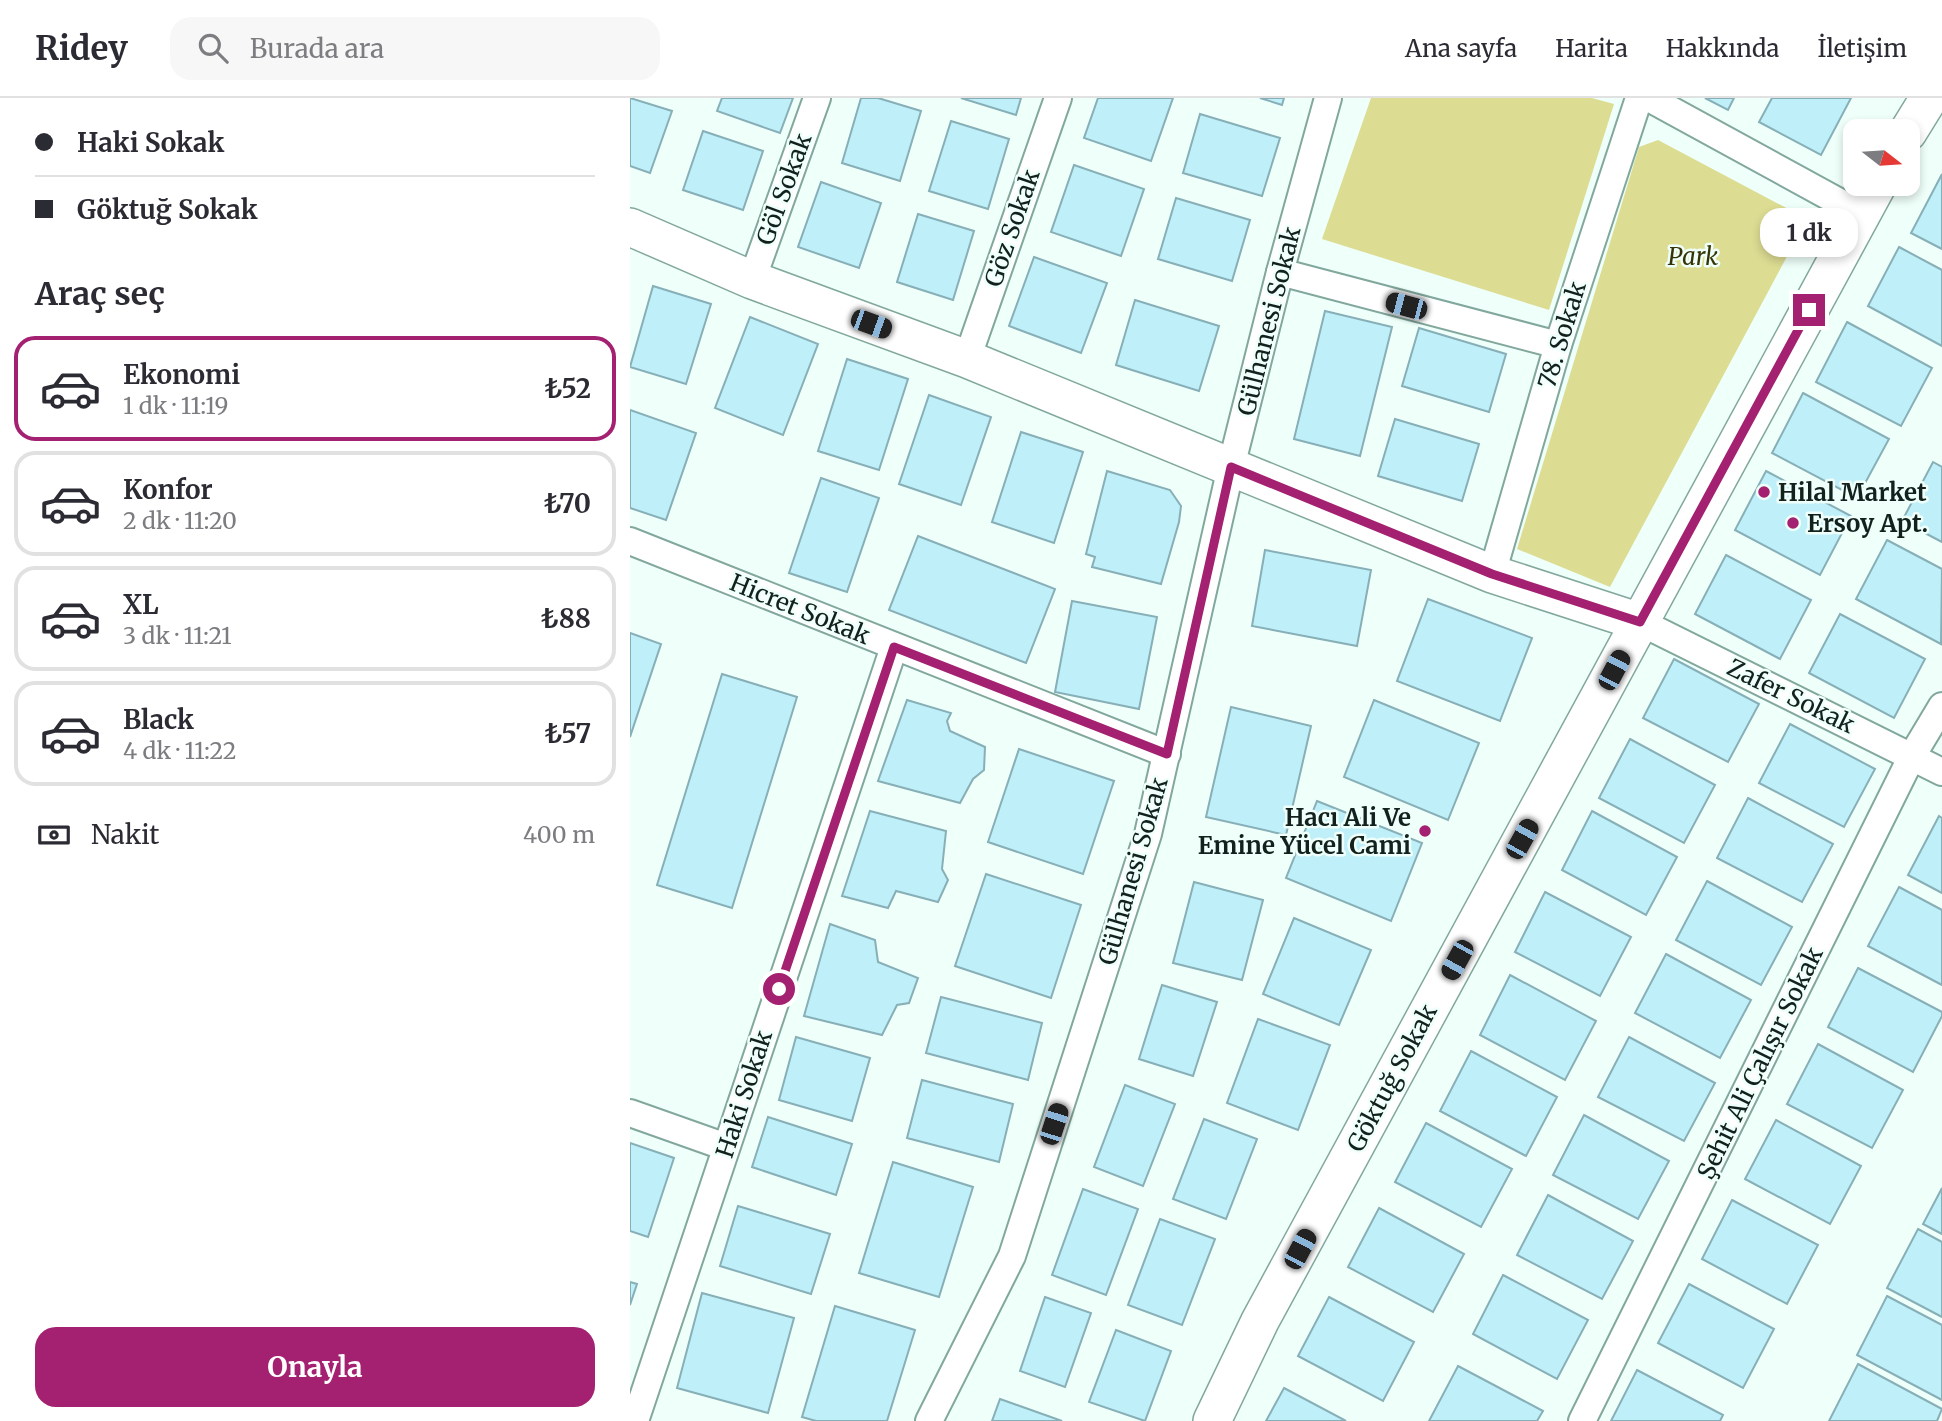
<!DOCTYPE html>
<html lang="tr">
<meta charset="utf-8">
<style>
:root{--surface:#fff;--page:#f7f7f7;--text:#2b2b33;--muted:#7c7c81;--line:#e1e1e2;--accent:#a32170}
body{margin:0;font-family:Merriweather,serif;background:var(--page);color:var(--text);height:100vh;display:flex;flex-direction:column;font-size:26px;white-space:nowrap}
*{box-sizing:border-box;margin:0}
p{font-size:23px;color:var(--muted)}
.icon{flex:none;width:38px;height:38px;fill:none;stroke:currentColor;stroke-width:2;stroke-linecap:round;stroke-linejoin:round}
.map{position:relative;flex:1;overflow:hidden}
.panel{display:flex;flex-direction:column;background:var(--surface);width:630px}
.panel>*{flex:none}
.hud{display:grid;align-content:center;height:154px;padding:0 35px;background:var(--surface)}
.needle{width:46px;rotate:107deg}
.fabs{position:absolute;left:1213px;top:21px;display:grid;gap:14px}
.fabs a{display:grid;place-items:center;width:77px;height:77px;border-radius:14px;background:var(--surface);box-shadow:0 4px 10px #0003;font-size:35px}
.end{position:absolute;width:32px;height:32px;margin:-16px;border:9px solid #a32170;background:#fff;box-shadow:0 0 0 4px #fff}
.from{border-radius:50%}
.bubble{position:absolute;height:49px;border-radius:21px;background:var(--surface);box-shadow:0 4px 10px #0003;font-size:23px;font-weight:700;line-height:49px;text-align:center}
.car{position:absolute;width:21px;height:42px;margin:-21px -10px;border-radius:9px;box-shadow:0 0 5px 2px #0007;background:linear-gradient(#222 24%,#8ab4d8 0 40%,#222 0 76%,#8ab4d8 0 86%,#222 0)}
.hud b{display:flex;align-items:center;gap:24px;height:66px;font-size:26px}
.hud b+b{border-top:2px solid var(--line)}
.hud i{width:18px;height:18px;background:var(--text)}
ul{padding:0;list-style:none}
li{display:flex;align-items:center;gap:21px;height:105px;margin:0 14px 10px;padding:0 21px;border:4px solid var(--line);border-radius:21px}
li div{flex:1}
li b{display:block;font-size:26px}
li em{font-style:normal;font-weight:700}
li.current{border-color:var(--accent)}
li>.icon{width:63px;height:63px;stroke-width:1.5}
h2{padding:0 35px;font-size:32px;line-height:84px}
.pay{display:flex;align-items:center;gap:18px;height:77px;padding:0 35px;font-size:26px}
.pay p{margin-inline-start:auto}
.action{display:flex;gap:14px;margin-top:auto;padding:14px 35px}
.action a{flex:1;height:80px;border-radius:21px;background:var(--accent);color:#fff;font-size:28px;font-weight:700;line-height:80px;text-align:center}
header{display:flex;align-items:center;gap:42px;box-sizing:border-box;height:98px;padding:0 35px;background:var(--surface);border-bottom:2px solid var(--line)}
header strong{font-size:33px}
nav{display:flex;gap:38px;margin-inline-start:auto;font-size:24px}
.search{width:490px;height:63px;background:var(--page);display:flex;align-items:center;gap:18px;box-sizing:border-box;padding:0 24px;border-radius:21px;color:var(--muted);font-size:26px}
main{display:flex;flex:1;min-height:0}
.map>svg:first-child{display:block}
</style>
<header>
<strong>Ridey</strong>
<div class="search"><svg class="icon" aria-label="search" viewBox="0 0 24 24"><circle cx="10" cy="10" r="6"/><path d="M15 15l6 6"/></svg>Burada ara</div>
<nav><a>Ana sayfa</a><a>Harita</a><a>Hakkında</a><a>İletişim</a></nav>
</header>
<main>
<section class="panel">
<div class="hud">
<b><i class="from"></i>Haki Sokak</b>
<b><i></i>Göktuğ Sokak</b>
</div>
<h2>Araç seç</h2>
<ul>
<li class="current"><svg class="icon" aria-label="car" viewBox="0 0 24 24"><path d="M5 17H2v-5l4-1 3-4h7l3 4 3 1v5h-3M9 17h6M6 11h13"/><circle cx="7" cy="17" r="2"/><circle cx="17" cy="17" r="2"/></svg><div><b>Ekonomi</b><p>1 dk · 11:19</p></div><em>₺52</em></li>
<li><svg class="icon" aria-label="car" viewBox="0 0 24 24"><path d="M5 17H2v-5l4-1 3-4h7l3 4 3 1v5h-3M9 17h6M6 11h13"/><circle cx="7" cy="17" r="2"/><circle cx="17" cy="17" r="2"/></svg><div><b>Konfor</b><p>2 dk · 11:20</p></div><em>₺70</em></li>
<li><svg class="icon" aria-label="car" viewBox="0 0 24 24"><path d="M5 17H2v-5l4-1 3-4h7l3 4 3 1v5h-3M9 17h6M6 11h13"/><circle cx="7" cy="17" r="2"/><circle cx="17" cy="17" r="2"/></svg><div><b>XL</b><p>3 dk · 11:21</p></div><em>₺88</em></li>
<li><svg class="icon" aria-label="car" viewBox="0 0 24 24"><path d="M5 17H2v-5l4-1 3-4h7l3 4 3 1v5h-3M9 17h6M6 11h13"/><circle cx="7" cy="17" r="2"/><circle cx="17" cy="17" r="2"/></svg><div><b>Black</b><p>4 dk · 11:22</p></div><em>₺57</em></li>
</ul>
<div class="pay"><svg class="icon" aria-label="cash" viewBox="0 0 24 24"><path d="M3 7h18v10H3z"/><circle cx="12" cy="12" r="2"/></svg>Nakit<p>400 m</p></div>
<div class="action"><a>Onayla</a></div>
</section>
<div class="map">
<svg width="1312" height="1323" viewBox="0 0 1312 1323">
<rect width="100%" height="100%" fill="#effffa"/>
<g fill="#dddc93">
<polygon points="741,0 962,0 984,6 919,212 692,141"/>
<polygon points="1028,42 1177,121 980,489 887,451 1009,49"/>
</g>
<g fill="#bfeff8" stroke="#87afb7" stroke-width="2">
<polygon points="0,0 42,13 20,75 0,68"/>
<polygon points="92,0 163,0 150,35 87,13"/>
<polygon points="231,0 248,0 291,13 270,83 212,65"/>
<polygon points="331,0 391,0 386,17"/>
<polygon points="468,0 543,0 521,63 454,40"/>
<polygon points="630,0 654,0 652,7"/>
<polygon points="1075,0 1104,0 1098,12"/>
<polygon points="1142,0 1221,0 1191,57 1129,24"/>
<polygon points="570,16 650,40 632,98 553,75"/>
<polygon points="321,23 379,41 358,111 299,93"/>
<polygon points="73,33 133,53 113,112 53,92"/>
<polygon points="444,67 514,91 491,158 421,134"/>
<polygon points="1312,76 1312,151 1281,135"/>
<polygon points="191,84 251,105 229,170 168,149"/>
<polygon points="546,100 620,122 602,183 528,161"/>
<polygon points="288,116 344,133 323,202 267,184"/>
<polygon points="1269,149 1312,172 1312,248 1238,208"/>
<polygon points="404,159 477,185 451,255 379,228"/>
<polygon points="23,188 81,206 56,286 0,269"/>
<polygon points="505,202 589,228 569,293 486,267"/>
<polygon points="695,213 762,229 730,358 664,341"/>
<polygon points="120,219 188,246 153,337 85,310"/>
<polygon points="1217,224 1302,270 1271,328 1186,284"/>
<polygon points="789,230 876,256 859,314 772,288"/>
<polygon points="217,261 278,281 249,372 188,353"/>
<polygon points="1173,295 1259,341 1227,400 1142,355"/>
<polygon points="299,297 361,319 331,407 269,386"/>
<polygon points="0,312 66,335 36,422 0,410"/>
<polygon points="765,321 849,346 832,403 748,378"/>
<polygon points="391,334 453,354 424,445 362,424"/>
<polygon points="1303,364 1312,369 1312,444 1272,423"/>
<polygon points="477,373 540,392 551,408 549,424 531,486 462,469 465,459 456,456"/>
<polygon points="1136,373 1221,418 1190,477 1105,432"/>
<polygon points="191,380 249,400 217,494 159,475"/>
<polygon points="288,438 425,491 396,565 259,512"/>
<polygon points="1257,442 1312,471 1311,546 1226,501"/>
<polygon points="635,452 741,472 727,548 622,528"/>
<polygon points="1096,457 1181,502 1150,561 1065,516"/>
<polygon points="798,501 902,540 870,623 767,583"/>
<polygon points="442,503 527,519 509,611 425,594"/>
<polygon points="1210,516 1295,561 1264,620 1179,575"/>
<polygon points="0,535 31,546 0,639"/>
<polygon points="1044,561 1129,606 1098,664 1013,620"/>
<polygon points="92,576 167,599 102,810 27,787"/>
<polygon points="277,602 321,615 317,623 320,633 355,649 354,672 343,681 330,705 248,683"/>
<polygon points="744,602 849,645 818,722 714,679"/>
<polygon points="601,609 681,628 656,737 576,719"/>
<polygon points="1160,626 1245,671 1214,729 1129,685"/>
<polygon points="1000,641 1085,687 1054,745 969,700"/>
<polygon points="389,651 484,683 453,776 358,744"/>
<polygon points="1118,700 1203,746 1172,804 1087,760"/>
<polygon points="687,703 792,745 761,823 656,780"/>
<polygon points="240,713 316,733 312,771 318,782 308,804 266,793 258,810 212,798"/>
<polygon points="962,713 1047,759 1016,817 932,772"/>
<polygon points="1309,718 1312,720 1312,795 1278,777"/>
<polygon points="356,776 451,807 421,900 325,868"/>
<polygon points="1077,783 1162,829 1131,887 1046,842"/>
<polygon points="564,784 633,802 612,882 543,865"/>
<polygon points="1269,789 1312,812 1312,887 1238,848"/>
<polygon points="915,794 1001,839 970,898 885,854"/>
<polygon points="664,820 741,852 709,927 633,896"/>
<polygon points="200,826 245,842 248,864 288,880 279,905 267,907 252,937 174,918"/>
<polygon points="1036,856 1121,902 1090,960 1005,915"/>
<polygon points="1228,870 1312,914 1312,918 1283,974 1198,929"/>
<polygon points="880,877 966,923 935,982 850,937"/>
<polygon points="532,887 587,904 563,978 509,961"/>
<polygon points="311,899 412,925 398,982 296,955"/>
<polygon points="628,921 700,947 668,1032 597,1005"/>
<polygon points="166,939 240,960 222,1023 149,1002"/>
<polygon points="999,939 1085,985 1054,1043 968,999"/>
<polygon points="1188,946 1273,992 1242,1050 1157,1006"/>
<polygon points="841,953 927,999 896,1058 810,1013"/>
<polygon points="292,982 383,1006 369,1064 277,1040"/>
<polygon points="495,987 545,1006 513,1088 464,1069"/>
<polygon points="954,1017 1039,1063 1008,1121 923,1077"/>
<polygon points="138,1019 222,1046 206,1097 122,1069"/>
<polygon points="574,1021 627,1041 596,1121 543,1101"/>
<polygon points="1146,1022 1231,1068 1200,1126 1115,1081"/>
<polygon points="796,1025 882,1071 851,1129 765,1084"/>
<polygon points="0,1045 44,1060 18,1139 0,1133"/>
<polygon points="263,1064 343,1089 309,1199 229,1175"/>
<polygon points="1312,1090 1312,1136 1293,1126"/>
<polygon points="453,1091 508,1111 476,1197 422,1177"/>
<polygon points="918,1097 1003,1143 972,1201 887,1157"/>
<polygon points="1102,1102 1188,1147 1157,1206 1072,1161"/>
<polygon points="108,1108 200,1136 181,1196 90,1168"/>
<polygon points="749,1110 834,1156 803,1214 718,1169"/>
<polygon points="530,1121 585,1141 552,1227 498,1207"/>
<polygon points="1288,1131 1312,1144 1312,1219 1257,1190"/>
<polygon points="873,1177 958,1222 927,1281 843,1236"/>
<polygon points="0,1184 7,1186 0,1207"/>
<polygon points="1059,1186 1144,1231 1113,1290 1028,1245"/>
<polygon points="72,1195 164,1220 138,1315 47,1290"/>
<polygon points="1257,1198 1312,1227 1312,1302 1227,1257"/>
<polygon points="415,1199 461,1215 435,1289 390,1273"/>
<polygon points="699,1199 784,1244 753,1303 668,1258"/>
<polygon points="205,1208 285,1232 257,1323 186,1323 172,1319"/>
<polygon points="486,1232 541,1253 515,1323 459,1304"/>
<polygon points="1228,1266 1312,1311 1307,1323 1199,1323"/>
<polygon points="828,1268 913,1313 907,1323 799,1323"/>
<polygon points="1007,1272 1093,1317 1090,1323 981,1323"/>
<polygon points="654,1290 716,1323 636,1323"/>
<polygon points="370,1301 432,1323 362,1323"/>
</g>
<g fill="none" stroke-linecap="round" stroke-linejoin="round">
<defs>
<g id="street">
<polyline points="1019,0 1231,116"/>
<polyline points="650,174 928,247"/>
<polyline points="122,182 187,0"/>
<polyline points="337,261 428,0"/>
<polyline points="0,443 537,656"/>
<polyline points="862,476 928,247 1009,0"/>
<polyline points="1010,524 1312,674"/>
<polyline points="0,1015 96,1049"/>
<polyline points="5,1323 264,549"/>
<polyline points="299,1323 382,1158 518,736 601,369 650,174 698,0"/>
<polyline points="952,1323 1282,658 1312,608"/>
</g>
<g id="secondary">
<polyline points="1278,34 1299,0"/>
<polyline points="0,129 122,182 337,261 862,476 1010,524"/>
<polyline points="582,1323 630,1223 1248,86"/>
</g>
</defs>
<use href="#street" stroke="#82a89d" stroke-width="30"/>
<use href="#secondary" stroke="#82a89d" stroke-width="40"/>
<use href="#street" stroke="#fff" stroke-width="26"/>
<use href="#secondary" stroke="#fff" stroke-width="37"/>
</g>
<g fill="none" stroke-linecap="round" stroke-linejoin="round">
<polyline stroke="#a32170" stroke-width="9" points="149,891 264,549 537,656 601,369 862,476 1010,524 1179,212"/>
</g>
<g fill="#a32170" stroke="#effffa" stroke-width="2.5">
<circle cx="1134" cy="394" r="7"/>
<circle cx="1163" cy="425" r="7"/>
<circle cx="795" cy="733" r="7"/>
</g>
<g text-anchor="middle" dominant-baseline="central" stroke-width="5" stroke-linejoin="round" paint-order="stroke">
<g font-size="24" fill="#12211d" stroke="#effffa">
<text transform="translate(154 91) rotate(-70)">Göl Sokak</text>
<text transform="translate(382 130) rotate(-71)">Göz Sokak</text>
<text transform="translate(639 223) rotate(-76)">Gülhanesi Sokak</text>
<text transform="translate(932 237) rotate(-73)">78. Sokak</text>
<text transform="translate(170 511) rotate(22)">Hicret Sokak</text>
<text transform="translate(1161 598) rotate(26)">Zafer Sokak</text>
<text transform="translate(503 773) rotate(-74)">Gülhanesi Sokak</text>
<text transform="translate(1130 965) rotate(-64)">Şehit Ali Çalışır Sokak</text>
<text transform="translate(762 980) rotate(-62)">Göktuğ Sokak</text>
<text transform="translate(114 996) rotate(-72)">Haki Sokak</text>
</g>
<g font-size="24" font-style="italic" fill="#363407" stroke="#effffa">
<text x="1063" y="158">Park</text>
</g>
<g font-size="24" font-weight="bold" fill="#12211d" stroke="#effffa" text-anchor="start">
<text x="1148" y="394">Hilal Market</text>
<text x="1177" y="425">Ersoy Apt.</text>
<text x="781" y="719" text-anchor="end">Hacı Ali Ve<tspan x="781" dy="28">Emine Yücel Cami</tspan></text>
</g>
</g>
</svg>
<div class="fabs">
<a><svg class="needle" viewBox="-14 -14 28 28"><path d="M0-13l5 13h-10z" fill="#e53935"/><path d="M0 13l5-13h-10z" fill="#7c7c81"/></svg></a>
</div>
<i class="end from" style="left:149px;top:891px"></i>
<i class="end" style="left:1179px;top:212px"></i>
<div class="bubble" style="left:1130px;top:110px;width:98px">1 dk</div>
<i class="car" style="left:776px;top:208px;rotate:285deg"></i>
<i class="car" style="left:241px;top:226px;rotate:110deg"></i>
<i class="car" style="left:984px;top:572px;rotate:28deg"></i>
<i class="car" style="left:892px;top:741px;rotate:29deg"></i>
<i class="car" style="left:827px;top:862px;rotate:209deg"></i>
<i class="car" style="left:424px;top:1026px;rotate:18deg"></i>
<i class="car" style="left:670px;top:1151px;rotate:28deg"></i>
</div>
</main>
